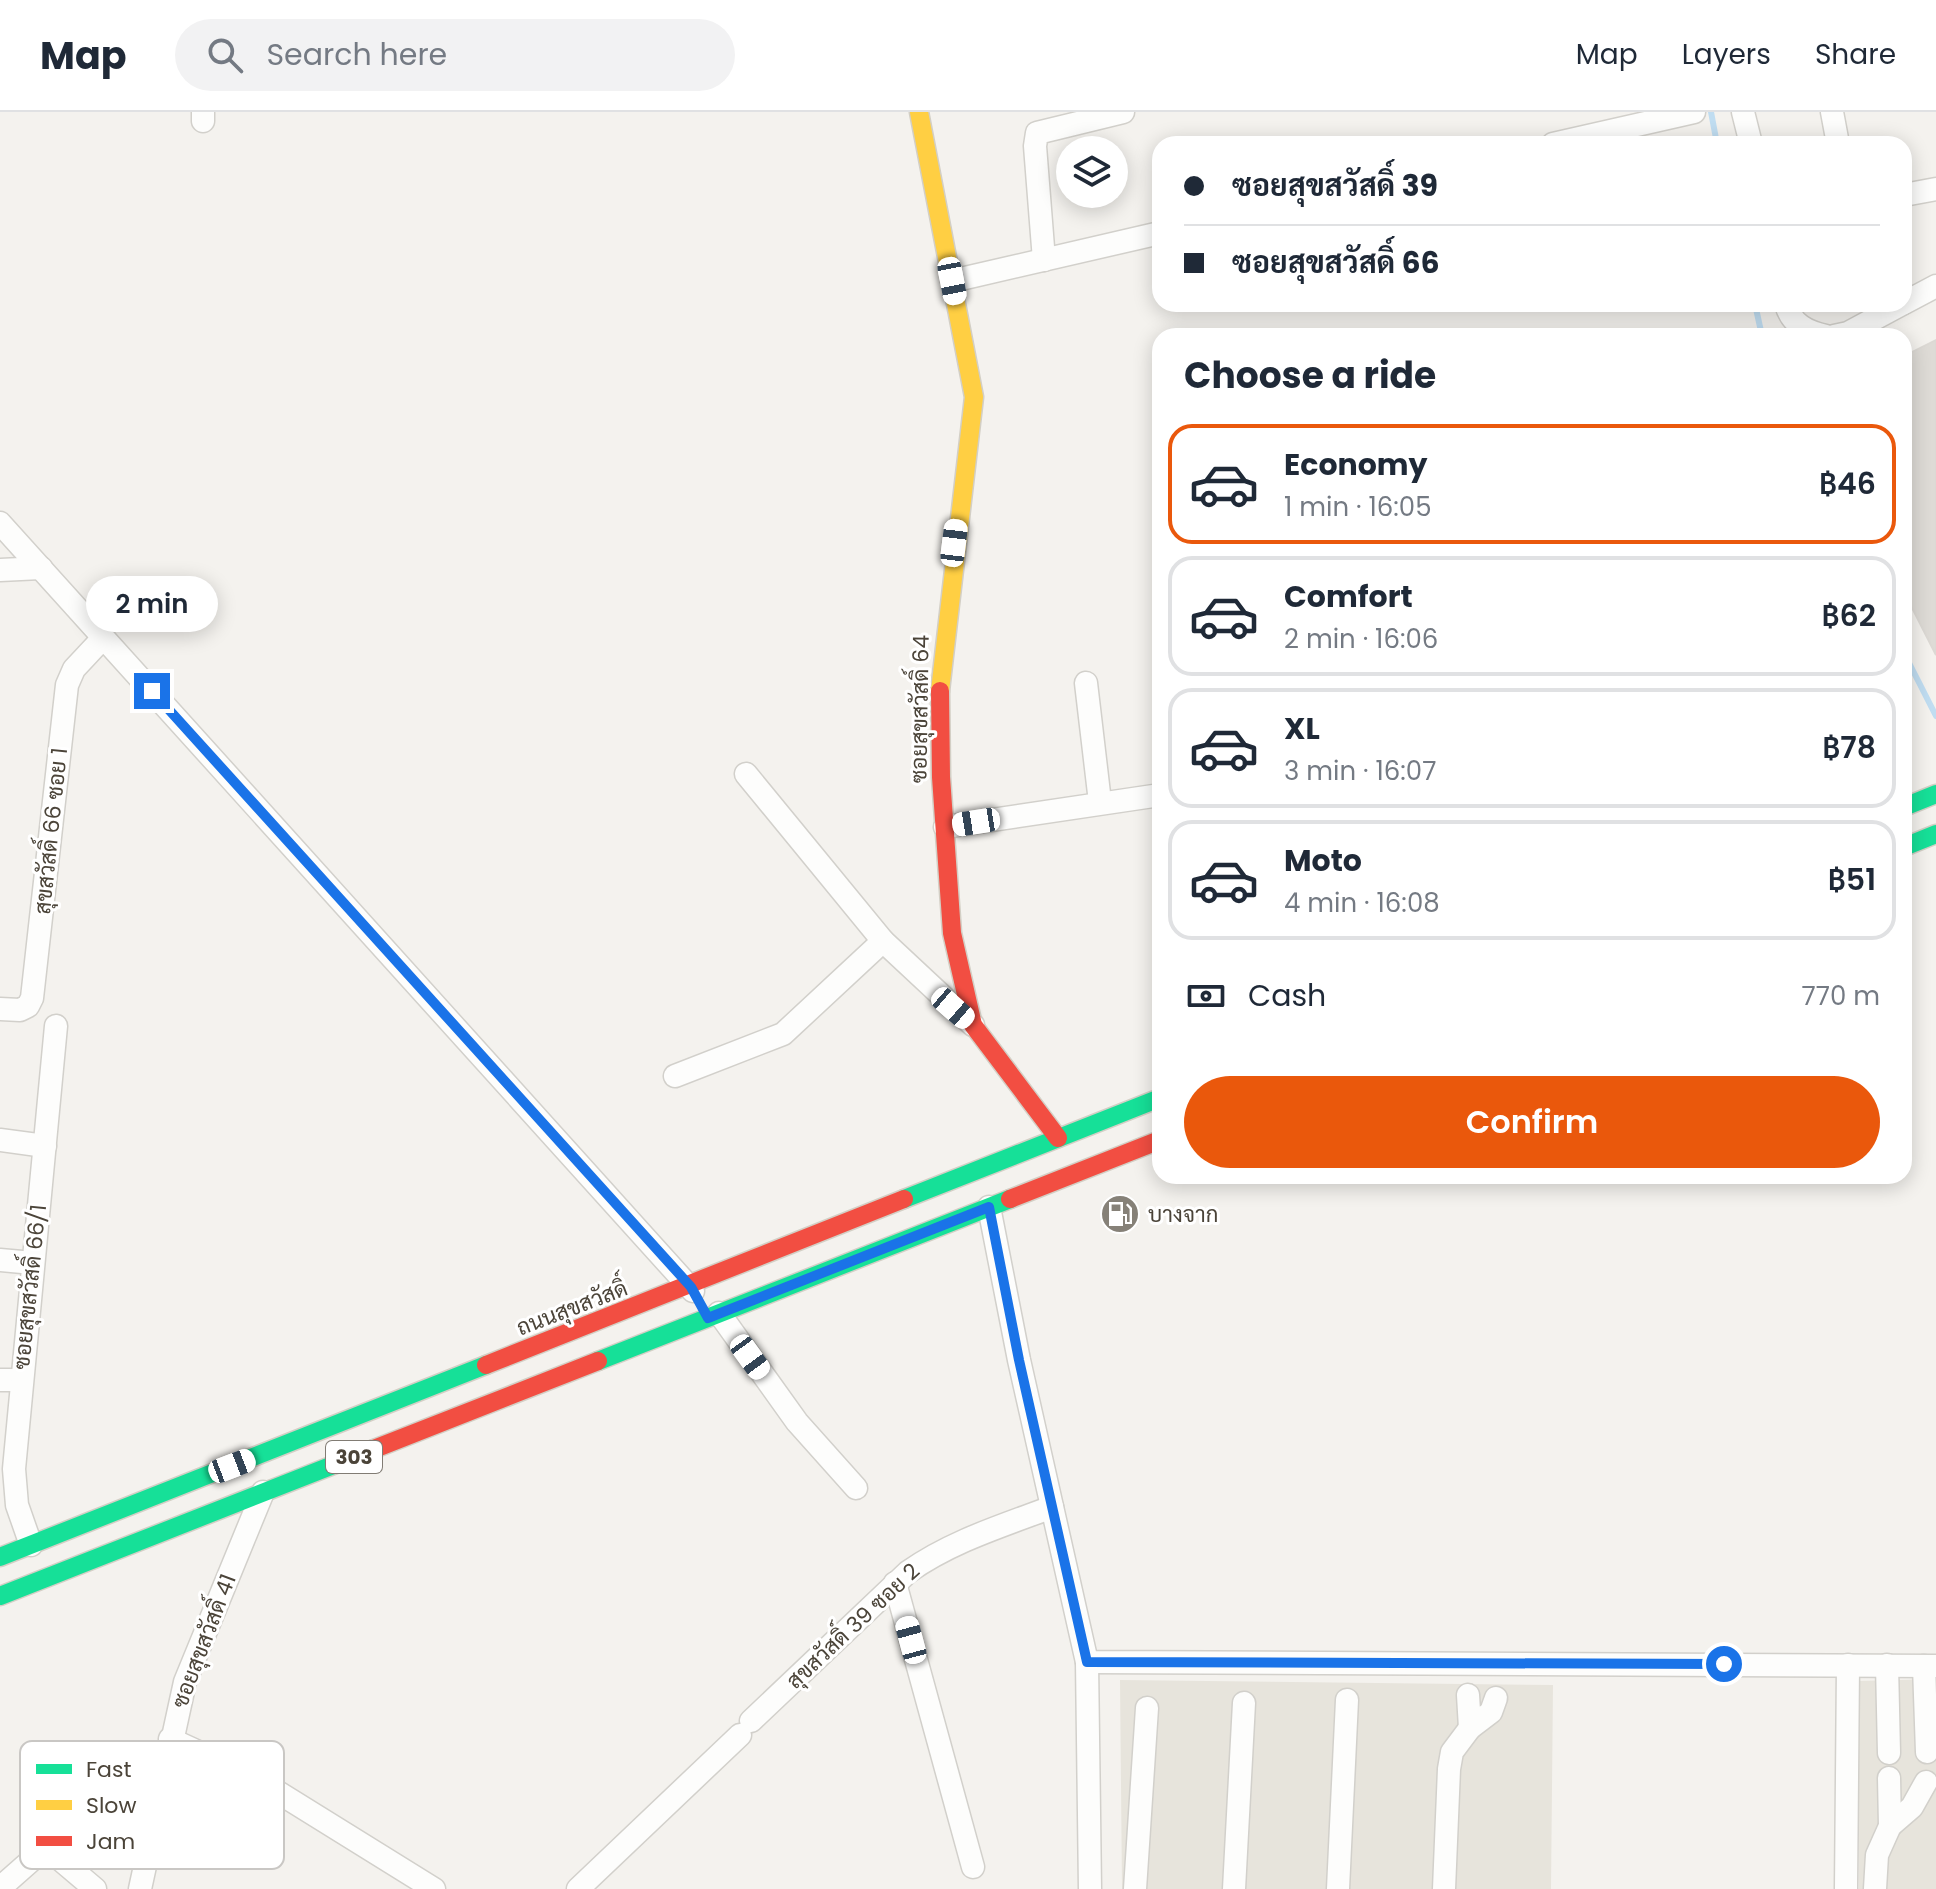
<!DOCTYPE html>
<meta charset="utf-8">
<style>
:root{--surface:#fff;--page:#f2f2f3;--text:#1f2937;--muted:#747a83;--line:#e0e1e3;--accent:#ea580c}
body{margin:0;font-family:Poppins,Sarabun,sans-serif;background:var(--page);color:var(--text);height:100vh;display:flex;flex-direction:column;font-size:30px;white-space:nowrap}
*{box-sizing:border-box;margin:0}
p{font-size:26px;color:var(--muted)}
.icon{flex:none;width:44px;height:44px;fill:none;stroke:currentColor;stroke-width:2;stroke-linecap:round;stroke-linejoin:round}
.map{position:relative;flex:1;overflow:hidden}
.sheet{position:absolute;left:1152px;top:216px;width:760px;height:856px;display:flex;flex-direction:column;background:var(--surface);border-radius:24px;box-shadow:0 4px 20px #0003}
.sheet>*{flex:none}
.top-card{position:absolute;left:1152px;top:24px;width:760px;height:176px;border-radius:24px;box-shadow:0 4px 20px #0003;display:grid;align-content:center;height:176px;padding:0 32px;background:var(--surface)}
.tools{position:absolute;left:1056px;top:24px;display:grid;gap:16px}
.tools a{display:grid;place-items:center;width:72px;height:72px;border-radius:50%;background:var(--surface);box-shadow:0 4px 20px #0003;font-size:40px}
.end{position:absolute;width:36px;height:36px;margin:-18px;border:10px solid #1a73e8;background:#fff;box-shadow:0 0 0 4px #fff}
.from{border-radius:50%}
.bubble{position:absolute;height:56px;border-radius:28px;background:var(--surface);box-shadow:0 4px 20px #0003;font-size:26px;font-weight:600;line-height:56px;text-align:center}
.car{position:absolute;width:24px;height:48px;margin:-24px -12px;border-radius:10px;box-shadow:0 0 6px 2px #0007;background:linear-gradient(#fff 24%,#345 0 40%,#fff 0 76%,#345 0 86%,#fff 0)}
.top-card b{display:flex;align-items:center;gap:28px;height:76px;font-size:30px}
.top-card b+b{border-top:2px solid var(--line)}
.top-card i{width:20px;height:20px;background:var(--text)}
ul{padding:0;list-style:none}
li{display:flex;align-items:center;gap:24px;height:120px;margin:0 16px 12px;padding:0 16px;border:4px solid var(--line);border-radius:24px}
li div{flex:1}
li b{display:block;font-size:30px}
li em{font-style:normal;font-weight:600}
li.active{border-color:var(--accent)}
li>.icon{width:72px;height:72px;stroke-width:1.5}
h2{padding:0 32px;font-size:36px;line-height:96px}
.pay{display:flex;align-items:center;gap:20px;height:88px;padding:0 32px;font-size:30px}
.pay p{margin-inline-start:auto}
.button{display:flex;gap:16px;margin-top:auto;padding:16px 32px}
.button a{flex:1;height:92px;border-radius:48px;background:var(--accent);color:#fff;font-size:32px;font-weight:600;line-height:92px;text-align:center}
header{display:flex;align-items:center;gap:48px;box-sizing:border-box;height:112px;padding:0 40px;background:var(--surface);border-bottom:2px solid var(--line)}
header strong{font-size:38px}
nav{display:flex;gap:44px;margin-inline-start:auto;font-size:28px}
.search{width:560px;height:72px;background:var(--page);display:flex;align-items:center;gap:20px;box-sizing:border-box;padding:0 28px;border-radius:44px;color:var(--muted);font-size:30px}
.map>svg:first-child{display:block}
</style>
<header>
<strong>Map</strong>
<div class="search"><svg class="icon" aria-label="search" viewBox="0 0 24 24"><circle cx="10" cy="10" r="6"/><path d="M15 15l6 6"/></svg>Search here</div>
<nav><a>Map</a><a>Layers</a><a>Share</a></nav>
</header>
<div class="map">
<svg width="1936" height="1777" viewBox="0 0 1936 1777">
<rect width="100%" height="100%" fill="#f4f2ee"/>
<g fill="#e7e4dc">
<polygon points="1936,1567 1936,1777 1859,1777 1858,1569"/>
<polygon points="1120,1568 1553,1573 1551,1777 1122,1777"/>
</g>
<g fill="none" stroke-linecap="round" stroke-linejoin="round">
<g stroke="#c0ddf1" stroke-width="6">
<polyline points="1711,0 1717,32"/>
<polyline points="1755,192 1762,224"/>
<polyline points="1904,541 1936,604"/>
</g>
</g>
<polygon fill="#dedbd6" stroke="#dcd9d4" stroke-width="2" points="1936,228 1936,543 1904,480 1904,244"/>
<g fill="none" stroke-linecap="round" stroke-linejoin="round">
<defs>
<g id="street">
<polyline points="203,0 203,9"/>
<polyline points="1743,0 1751,32"/>
<polyline points="1832,0 1838,32"/>
<polyline points="1553,32 1694,0"/>
<polyline points="1904,83 1936,77"/>
<polyline points="1044,148 1035,34 1037,21 1123,0"/>
<polyline points="952,169 1160,121"/>
<polyline points="1904,191 1936,174"/>
<path d="M1786,192C1791,212 1807,220 1826,224"/>
<polyline points="1834,224 1848,221 1902,192"/>
<polyline points="0,411 693,1179"/>
<polyline points="0,458 41,456"/>
<polyline points="1086,571 1100,690"/>
<polyline points="746,662 883,829"/>
<polyline points="945,715 1160,683"/>
<polyline points="0,897 20,898 28,894 32,886 67,573 74,557 103,526"/>
<polyline points="675,964 783,922 883,829 973,913"/>
<polyline points="0,1028 45,1034"/>
<polyline points="989,1095 1019,1248 1087,1550 1936,1554"/>
<polyline points="0,1148 33,1151"/>
<polyline points="719,1201 797,1310 856,1376"/>
<polyline points="0,1268 20,1268"/>
<polyline points="31,1433 17,1393 14,1357 56,914"/>
<polyline points="895,1471 973,1755"/>
<polyline points="1087,1550 1090,1777"/>
<polyline points="1887,1553 1889,1641"/>
<polyline points="1924,1554 1927,1640"/>
<polyline points="1468,1583 1470,1616 1491,1600 1496,1586"/>
<path d="M751,1609L908,1460C952,1429 1002,1414 1052,1395"/>
<polyline points="170,1627 255,1666 434,1777"/>
<polyline points="1890,1714 1912,1695 1926,1670"/>
<polyline points="0,1776 43,1738 55,1743 95,1777"/>
<polyline points="140,1777 185,1570 263,1380"/>
<polyline points="578,1777 740,1623"/>
<polyline points="1135,1777 1147,1596"/>
<polyline points="1234,1777 1244,1591"/>
<polyline points="1338,1777 1347,1588"/>
<polyline points="1444,1777 1449,1657 1452,1640 1470,1616"/>
<polyline points="1846,1777 1848,1553"/>
<polyline points="1875,1777 1877,1743 1890,1714 1889,1666"/>
</g>
<g id="fast">
<polyline points="1904,695 1936,682"/>
<polyline points="1904,735 1936,722"/>
<polyline points="904,1087 1160,986"/>
<polyline points="598,1249 1010,1087"/>
<polyline points="0,1445 486,1253"/>
<polyline points="0,1484 374,1337"/>
</g>
<polyline id="slow" points="919,0 974,285 940,579"/>
<g id="jam">
<polyline points="940,579 941,665 952,821 973,913 1058,1026"/>
<polyline points="1010,1087 1160,1028"/>
<polyline points="486,1253 904,1087"/>
<polyline points="374,1337 598,1249"/>
</g>
</defs>
<use href="#street" stroke="#d2d0cb" stroke-width="25"/>
<use href="#fast" stroke="#d3cfc5" stroke-width="21"/>
<use href="#slow" stroke="#d3cfc5" stroke-width="21"/>
<use href="#jam" stroke="#d3cfc5" stroke-width="21"/>
<use href="#street" stroke="#fdfdfc" stroke-width="22"/>
<use href="#fast" stroke="#16e098" stroke-width="18"/>
<use href="#slow" stroke="#ffcf43" stroke-width="18"/>
<use href="#jam" stroke="#f24e42" stroke-width="18"/>
</g>
<g fill="none" stroke-linecap="round" stroke-linejoin="round">
<polyline stroke="#1a73e8" stroke-width="10" points="152,579 691,1175 708,1206 989,1095 1019,1248 1087,1550 1724,1552"/>
</g>
<defs>
<symbol id="fuel-disc" viewBox="-11 -11 22 22"><circle r="9.5" fill="#868178" stroke="#fff"/><path d="M-5.5-6h7V0h2V4h1.3V-2.5L3-4.5l.8-.8L6-3V5H2.5V1h-1V6h-7ZM-4.2-4.7v3.2H.2V-4.7Z" fill="#fff"/></symbol>
</defs>
<g fill-rule="evenodd">
<use href="#fuel-disc" x="1098" y="1080" width="44" height="44"/>
</g>
<g text-anchor="middle" dominant-baseline="central" stroke-width="6" stroke-linejoin="round" paint-order="stroke">
<rect fill="#fff" stroke="#817c74" stroke-width="2" x="326" y="1329" width="56" height="32" rx="6"/>
<g font-size="20" font-weight="bold" fill="#4b4439">
<text x="354" y="1345">303</text>
</g>
<g font-size="22" fill="#4b4439" stroke="#fff">
<text transform="translate(920 597) rotate(-89)">ซอยสุขสวัสดิ์ 64</text>
<text transform="translate(51 719) rotate(-84)">สุขสวัสดิ์ 66 ซอย 1</text>
<text transform="translate(30 1175) rotate(-84)">ซอยสุขสวัสดิ์ 66/1</text>
<text transform="translate(572 1196) rotate(-21)">ถนนสุขสวัสดิ์</text>
<text transform="translate(853 1514) rotate(-43)">สุขสวัสดิ์ 39 ซอย 2</text>
<text transform="translate(204 1529) rotate(-69)">ซอยสุขสวัสดิ์ 41</text>
</g>
<g font-size="22" fill="#4b4439" stroke="#fff" text-anchor="start">
<text x="1148" y="1102">บางจาก</text>
</g>
</g>
<rect x="20" y="1629" width="264" height="128" rx="12" fill="#fff" stroke="#c9c7c4" stroke-width="2"/>
<rect x="36" y="1652" width="36" height="10" fill="#16e098"/>
<rect x="36" y="1688" width="36" height="10" fill="#ffcf43"/>
<rect x="36" y="1724" width="36" height="10" fill="#f24e42"/>
<g font-size="22" fill="#4b4439">
<text x="86" y="1665">Fast</text>
<text x="86" y="1701">Slow</text>
<text x="86" y="1737">Jam</text>
</g>
</svg>
<div class="tools">
<a><svg class="icon" aria-label="layers" viewBox="0 0 24 24"><path d="M12 4l9 5-9 5-9-5zM3 14l9 5 9-5"/></svg></a>
</div>
<i class="end from" style="left:1724px;top:1552px"></i>
<i class="end" style="left:152px;top:579px"></i>
<div class="bubble" style="left:86px;top:464px;width:132px">2 min</div>
<i class="car" style="left:952px;top:169px;rotate:169deg"></i>
<i class="car" style="left:954px;top:431px;rotate:7deg"></i>
<i class="car" style="left:976px;top:710px;rotate:261deg"></i>
<i class="car" style="left:953px;top:896px;rotate:131deg"></i>
<i class="car" style="left:750px;top:1245px;rotate:144deg"></i>
<i class="car" style="left:232px;top:1354px;rotate:69deg"></i>
<i class="car" style="left:911px;top:1528px;rotate:345deg"></i>
<div class="top-card">
<b><i class="from"></i>ซอยสุขสวัสดิ์ 39</b>
<b><i></i>ซอยสุขสวัสดิ์ 66</b>
</div>
<section class="sheet">
<h2>Choose a ride</h2>
<ul>
<li class="active"><svg class="icon" aria-label="car" viewBox="0 0 24 24"><path d="M5 17H2v-5l4-1 3-4h7l3 4 3 1v5h-3M9 17h6M6 11h13"/><circle cx="7" cy="17" r="2"/><circle cx="17" cy="17" r="2"/></svg><div><b>Economy</b><p>1 min · 16:05</p></div><em>฿46</em></li>
<li><svg class="icon" aria-label="car" viewBox="0 0 24 24"><path d="M5 17H2v-5l4-1 3-4h7l3 4 3 1v5h-3M9 17h6M6 11h13"/><circle cx="7" cy="17" r="2"/><circle cx="17" cy="17" r="2"/></svg><div><b>Comfort</b><p>2 min · 16:06</p></div><em>฿62</em></li>
<li><svg class="icon" aria-label="car" viewBox="0 0 24 24"><path d="M5 17H2v-5l4-1 3-4h7l3 4 3 1v5h-3M9 17h6M6 11h13"/><circle cx="7" cy="17" r="2"/><circle cx="17" cy="17" r="2"/></svg><div><b>XL</b><p>3 min · 16:07</p></div><em>฿78</em></li>
<li><svg class="icon" aria-label="car" viewBox="0 0 24 24"><path d="M5 17H2v-5l4-1 3-4h7l3 4 3 1v5h-3M9 17h6M6 11h13"/><circle cx="7" cy="17" r="2"/><circle cx="17" cy="17" r="2"/></svg><div><b>Moto</b><p>4 min · 16:08</p></div><em>฿51</em></li>
</ul>
<div class="pay"><svg class="icon" aria-label="cash" viewBox="0 0 24 24"><path d="M3 7h18v10H3z"/><circle cx="12" cy="12" r="2"/></svg>Cash<p>770 m</p></div>
<div class="button"><a>Confirm</a></div>
</section>
</div>
